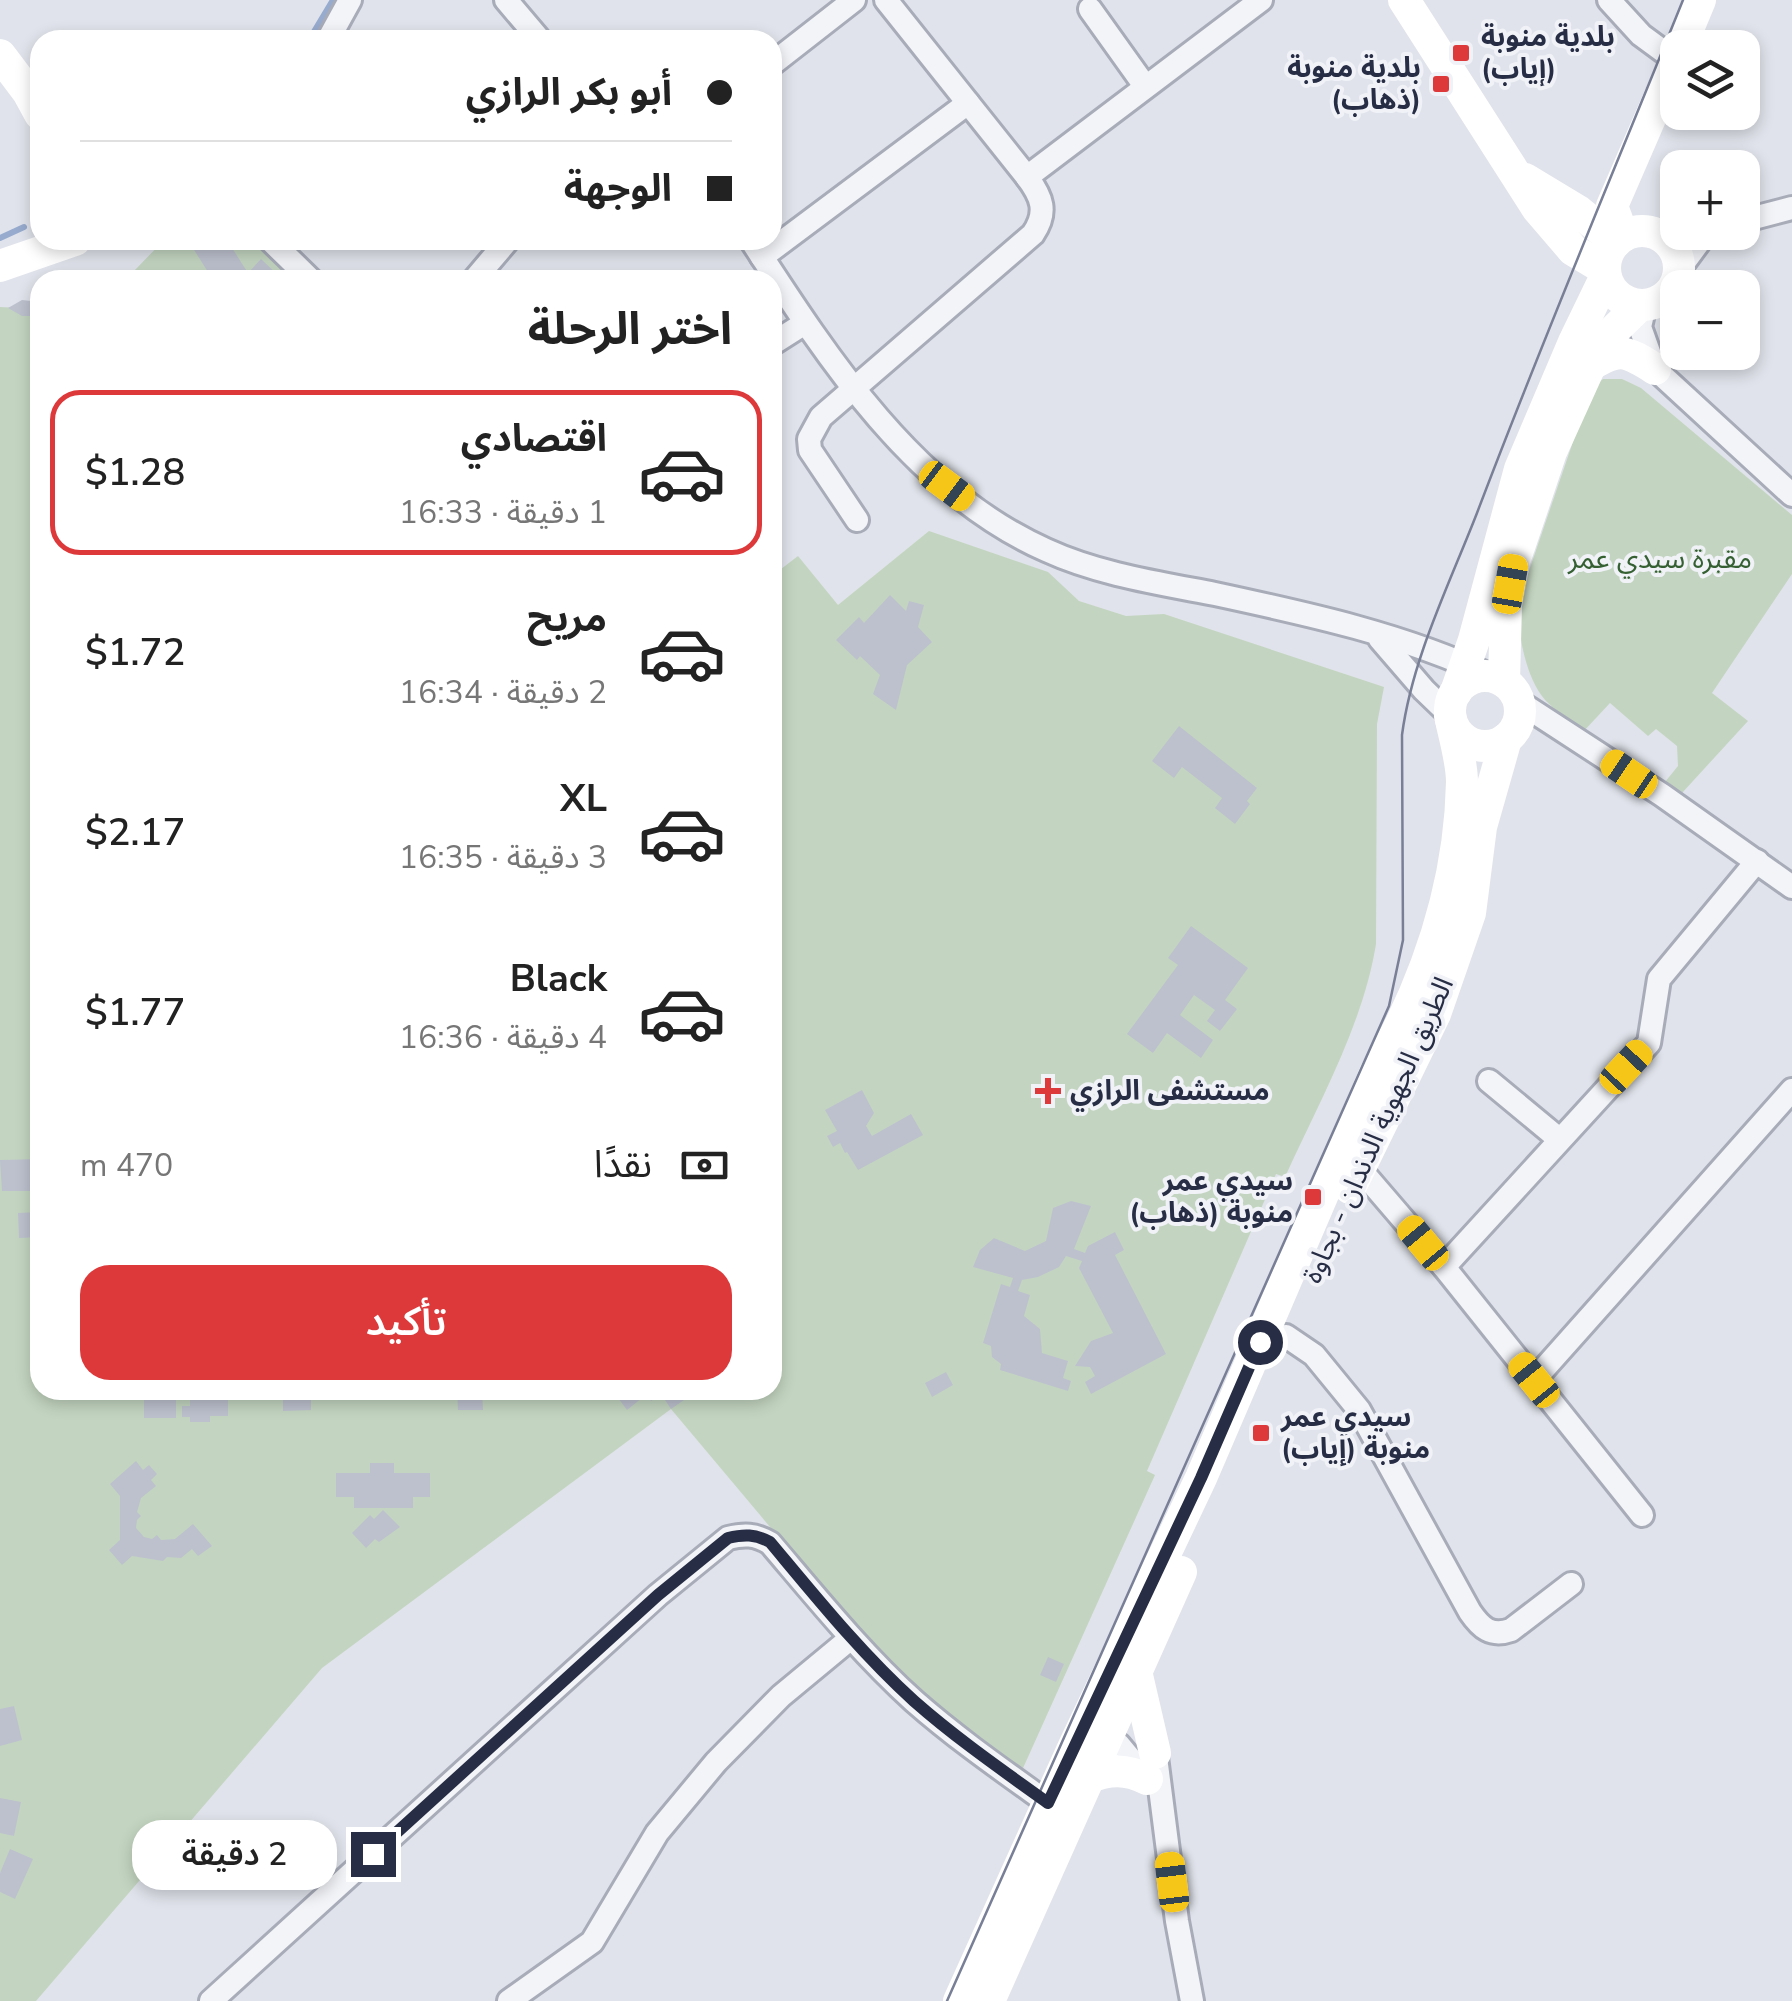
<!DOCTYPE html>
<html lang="ar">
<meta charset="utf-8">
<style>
:root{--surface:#fff;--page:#f6f6f6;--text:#222;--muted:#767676;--line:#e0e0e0;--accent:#dd383a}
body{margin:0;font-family:"Nunito Sans","Noto Sans Arabic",sans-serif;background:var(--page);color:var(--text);direction:rtl;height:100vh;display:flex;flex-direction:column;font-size:38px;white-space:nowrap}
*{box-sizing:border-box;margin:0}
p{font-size:32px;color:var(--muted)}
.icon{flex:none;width:55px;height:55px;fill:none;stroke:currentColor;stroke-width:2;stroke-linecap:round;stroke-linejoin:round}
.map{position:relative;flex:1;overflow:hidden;direction:ltr}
.side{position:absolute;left:30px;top:270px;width:752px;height:1130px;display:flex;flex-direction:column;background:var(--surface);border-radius:30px;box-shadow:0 5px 15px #0003;direction:rtl}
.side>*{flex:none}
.banner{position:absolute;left:30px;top:30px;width:752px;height:220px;border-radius:30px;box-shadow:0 5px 15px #0003;direction:rtl;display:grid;align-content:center;height:220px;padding:0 50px;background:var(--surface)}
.buttons{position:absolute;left:1660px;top:30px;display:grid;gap:20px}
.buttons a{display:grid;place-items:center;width:100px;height:100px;border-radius:20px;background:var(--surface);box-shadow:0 5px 15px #0003;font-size:50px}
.end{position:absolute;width:45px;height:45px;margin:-22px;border:12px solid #272d44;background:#fff;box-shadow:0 0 0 5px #fff}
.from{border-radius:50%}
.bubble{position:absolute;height:70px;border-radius:30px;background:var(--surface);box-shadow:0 5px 15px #0003;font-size:32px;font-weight:600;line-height:70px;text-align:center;direction:rtl}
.car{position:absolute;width:30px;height:60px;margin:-30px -15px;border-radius:12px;box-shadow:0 0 8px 2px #0007;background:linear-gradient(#f5c518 24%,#345 0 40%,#f5c518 0 76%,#345 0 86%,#f5c518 0)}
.banner b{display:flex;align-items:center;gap:35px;height:95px;font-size:38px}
.banner b+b{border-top:2px solid var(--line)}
.banner i{width:25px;height:25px;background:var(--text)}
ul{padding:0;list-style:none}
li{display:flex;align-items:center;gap:30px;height:165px;margin:0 20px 15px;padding:0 30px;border:5px solid transparent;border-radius:30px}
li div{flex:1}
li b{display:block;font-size:38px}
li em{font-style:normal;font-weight:600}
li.selected{border-color:var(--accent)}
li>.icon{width:90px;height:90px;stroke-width:1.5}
h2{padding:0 50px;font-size:45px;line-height:120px}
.pay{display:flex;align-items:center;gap:25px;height:110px;padding:0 50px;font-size:38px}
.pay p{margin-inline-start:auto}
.action{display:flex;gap:20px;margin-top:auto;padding:20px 50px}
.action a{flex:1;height:115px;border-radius:30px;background:var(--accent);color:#fff;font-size:40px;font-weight:600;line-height:115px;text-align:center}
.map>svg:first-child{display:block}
</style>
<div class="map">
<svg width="1792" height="2001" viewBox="0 0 1792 2001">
<rect width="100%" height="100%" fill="#e0e3eb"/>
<g fill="#c3d5c0">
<polygon points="164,240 251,240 294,280 115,280 135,270"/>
<path d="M0,307L40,309V1390H772V576L798,556L838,605L929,531L1048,572L1079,601L1126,616L1164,614L1384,687L1377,724L1376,944C1363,1025 1319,1102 1285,1177L1276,1174L1147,1471L1155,1475L1019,1777L924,1697L817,1583L671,1409L322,1668L36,2001H0Z"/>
<path d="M1603,379H1622L1641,388L1792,515V574L1712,693L1748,721L1682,793L1665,782L1678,766L1677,746L1656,729L1648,736L1610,703L1582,733C1570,722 1557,712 1546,701C1525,678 1518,633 1518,603L1591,389Z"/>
</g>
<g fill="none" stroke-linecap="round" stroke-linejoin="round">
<g stroke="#97abce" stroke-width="6">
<polyline points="309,40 333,0"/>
<polyline points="0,238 24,227"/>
</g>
</g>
<g fill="#bdc1ce">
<polygon points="199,240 227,240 248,273 261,259 283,280 213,280 191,245"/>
<polygon points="22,300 40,302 40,316 22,316 8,308"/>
<polygon points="890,595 906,611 909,601 924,605 918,627 932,642 907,665 896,710 873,694 880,675 860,656 857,660 836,640 859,617 864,623"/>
<polygon points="1179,726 1257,788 1247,801 1250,804 1235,824 1215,808 1222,798 1182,767 1174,778 1152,761"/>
<polygon points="1191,926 1248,968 1225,1000 1237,1009 1220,1031 1207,1021 1215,1010 1194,995 1180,1015 1213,1040 1201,1058 1167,1033 1153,1053 1127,1034 1178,965 1168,958"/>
<polygon points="862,1090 874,1113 866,1126 872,1136 911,1114 923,1135 858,1170 847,1152 845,1153 840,1143 833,1147 827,1136 837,1131 825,1110"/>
<polygon points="40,1159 40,1191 2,1191 0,1160"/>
<polygon points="1071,1201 1091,1206 1074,1249 1085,1253 1088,1246 1115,1232 1124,1250 1115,1255 1166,1354 1091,1394 1085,1382 1095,1376 1090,1367 1075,1366 1091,1341 1113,1333 1079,1268 1082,1261 1066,1256 1059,1267 1038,1277 1022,1280 1018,1291 1030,1295 1024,1316 1040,1329 1042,1353 1068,1361 1063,1378 1071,1381 1068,1391 1000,1370 1001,1364 992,1357 991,1346 983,1343 1001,1284 1010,1287 1013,1278 973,1267 980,1250 994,1238 1025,1251 1046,1241 1053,1208"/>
<polygon points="40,1212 40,1237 19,1238 18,1213"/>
<polygon points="946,1372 953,1385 932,1397 925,1383"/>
<rect x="144" y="1390" width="32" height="28"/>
<polygon points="190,1390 228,1390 228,1416 210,1416 210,1422 190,1422 190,1417 182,1417 182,1406 190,1406"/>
<polygon points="273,1390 311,1390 311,1410 283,1411 283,1394 273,1394"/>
<polygon points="457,1390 482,1390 483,1410 458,1410"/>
<polygon points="612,1390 636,1390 642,1398 627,1410"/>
<polygon points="644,1390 677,1390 684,1400 671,1409 661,1394 651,1401"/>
<polygon points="136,1461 143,1470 149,1465 157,1474 151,1480 156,1486 141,1498 137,1512 141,1516 137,1520 136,1528 144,1537 152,1539 157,1535 161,1540 175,1539 193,1524 212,1546 198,1556 192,1549 181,1558 167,1557 163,1561 132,1556 122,1565 109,1550 120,1540 120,1496 110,1484"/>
<polygon points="370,1463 394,1463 394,1473 430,1473 430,1497 413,1497 413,1508 354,1508 354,1497 336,1497 336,1473 370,1473"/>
<polygon points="383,1510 400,1527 379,1542 375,1539 366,1548 352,1533 370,1515 374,1519"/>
<polygon points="1048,1657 1064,1664 1056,1682 1040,1675"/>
<polygon points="14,1706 22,1740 0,1746 0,1709"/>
<polygon points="0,1798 21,1802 14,1836 0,1833"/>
<polygon points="10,1849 33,1859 15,1899 0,1892 0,1873"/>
</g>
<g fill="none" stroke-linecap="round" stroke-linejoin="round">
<defs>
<g id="street">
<polyline points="506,0 540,40"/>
<polyline points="1609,0 1641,35 1675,60"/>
<polyline points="1090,9 1145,86"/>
<polyline points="328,40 350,0"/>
<polyline points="772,64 854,0"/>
<polyline points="1027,177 1261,0"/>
<polyline points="1742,221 1792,208"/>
<polyline points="270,240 311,280"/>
<path d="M751,240C827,357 913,491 1046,550C1098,574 1158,583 1215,594C1308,614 1405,635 1491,676"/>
<polyline points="1668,241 1709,232"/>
<polyline points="762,257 968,103"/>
<polyline points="1680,268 1705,234"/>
<polyline points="474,280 508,240"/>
<polyline points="1645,305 1640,327 1655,369 1792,495"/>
<polyline points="772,344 805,323"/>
<path d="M857,520L810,450L809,439L821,417L1033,234C1048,212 1042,197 1027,177L886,0"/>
<polyline points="1380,639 1424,690 1450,715"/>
<polyline points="1519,702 1662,795 1792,887"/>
<polyline points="1489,1081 1559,1139"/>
<polyline points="1351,1163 1359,1168 1444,1267 1642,1515"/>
<polyline points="1444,1267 1649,1043 1659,979 1757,861"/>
<path d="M1286,1336L1314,1355L1359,1410L1470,1612C1481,1628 1491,1637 1511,1630L1571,1584"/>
<polyline points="1534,1380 1792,1090"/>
<polyline points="1096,1730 1119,1745 1148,1780"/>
<polyline points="1156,1757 1177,1921 1192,2001"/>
<path d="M211,2001L658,1595L728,1538C744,1534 755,1534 770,1543C816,1597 861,1653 914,1701C956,1738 1002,1770 1048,1803"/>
<polyline points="509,2001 592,1942 657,1833 716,1762 781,1696 851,1638"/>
</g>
</defs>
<use href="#street" stroke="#a8acb9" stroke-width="28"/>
<use href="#street" stroke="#f3f4f8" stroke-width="22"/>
<g stroke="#fff" stroke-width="32">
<polyline points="1404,0 1537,208 1573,250 1603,268"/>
<polyline points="1680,48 1700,0"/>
<polyline points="0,55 28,92 40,114"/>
<polyline points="1525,179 1578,211 1616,242"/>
<circle cx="1642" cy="268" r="37"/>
<polyline points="1623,236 1612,206 1678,54"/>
<polyline points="0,266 75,240"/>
<path d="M1587,367C1619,348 1624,349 1655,369"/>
<circle cx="1485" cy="711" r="35"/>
<polyline points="1504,681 1506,605 1514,562 1551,452 1600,344 1640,305"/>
<polyline points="1456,692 1474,640 1520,469 1574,342 1605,278"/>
<polyline points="1350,1188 1435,1014 1470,913 1481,827 1506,739"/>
<polyline points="1136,1671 1155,1753"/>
<path d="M1088,1778C1110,1769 1126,1769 1147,1779"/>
<path d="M959,2001L1074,1746L1201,1478L1375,1073C1426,984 1460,887 1462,782C1462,761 1454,736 1450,715"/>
<polyline points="989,2001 1181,1572"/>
</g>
<path stroke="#787f96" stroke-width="2.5" d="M947,2001L1389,1006L1403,940L1402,735C1412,659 1449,585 1477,513C1542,341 1614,171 1683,0"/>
</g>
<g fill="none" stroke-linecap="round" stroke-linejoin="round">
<path stroke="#272d44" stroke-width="12" d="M373,1854L658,1595L728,1538C744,1534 755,1534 770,1542C816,1597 861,1653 914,1701C956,1738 1002,1770 1048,1803L1201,1478L1260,1342"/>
</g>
<g fill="#dd383a" stroke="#f0f2f8" stroke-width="4">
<rect x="1451" y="43" width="20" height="20" rx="5"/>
<rect x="1431" y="74" width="20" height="20" rx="5"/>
<path d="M1043 1076h10v10h10v10h-10v10h-10v-10h-10v-10h10z"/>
<rect x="1303" y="1187" width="20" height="20" rx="5"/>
<rect x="1251" y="1423" width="20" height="20" rx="5"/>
</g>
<g text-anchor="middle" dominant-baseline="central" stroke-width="8" stroke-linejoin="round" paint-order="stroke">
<g font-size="28" font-weight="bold" fill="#272d44" stroke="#f0f2f8" text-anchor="start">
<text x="1481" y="37">بلدية منوبة<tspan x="1481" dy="32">(إياب)</tspan></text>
<text x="1421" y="68" text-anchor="end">بلدية منوبة<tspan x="1421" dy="32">(ذهاب)</tspan></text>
<text x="1070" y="1091">مستشفى الرازي</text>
<text x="1293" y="1181" text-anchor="end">سيدي عمر<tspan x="1293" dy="32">منوبة (ذهاب)</tspan></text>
<text x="1281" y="1417">سيدي عمر<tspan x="1281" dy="32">منوبة (إياب)</tspan></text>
</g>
<g font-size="28" fill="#356132" stroke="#f0f2f8">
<text x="1660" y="559">مقبرة سيدي عمر</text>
</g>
<g font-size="28" fill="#272d44" stroke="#f0f2f8">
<text transform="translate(1378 1130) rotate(-66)">الطريق الجهوية الدندان - بجاوة</text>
</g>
</g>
</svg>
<div class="buttons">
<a><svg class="icon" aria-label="layers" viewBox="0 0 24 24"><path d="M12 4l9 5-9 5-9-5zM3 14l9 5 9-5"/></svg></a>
<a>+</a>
<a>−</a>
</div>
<i class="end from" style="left:1260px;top:1342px"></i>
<i class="end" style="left:373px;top:1854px"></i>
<div class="bubble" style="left:132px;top:1820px;width:205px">2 دقيقة</div>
<i class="car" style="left:947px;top:486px;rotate:127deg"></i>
<i class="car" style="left:1510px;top:584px;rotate:10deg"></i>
<i class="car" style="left:1629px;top:774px;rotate:304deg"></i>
<i class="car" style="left:1626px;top:1067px;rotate:43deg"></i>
<i class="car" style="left:1423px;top:1243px;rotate:320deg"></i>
<i class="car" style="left:1534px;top:1380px;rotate:321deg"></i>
<i class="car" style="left:1172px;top:1882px;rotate:353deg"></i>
<div class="banner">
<b><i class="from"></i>أبو بكر الرازي</b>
<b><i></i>الوجهة</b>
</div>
<section class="side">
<h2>اختر الرحلة</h2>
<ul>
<li class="selected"><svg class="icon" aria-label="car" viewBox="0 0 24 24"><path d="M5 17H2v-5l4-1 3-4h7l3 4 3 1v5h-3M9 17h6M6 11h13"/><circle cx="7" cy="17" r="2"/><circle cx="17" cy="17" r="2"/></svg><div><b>اقتصادي</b><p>1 دقيقة · 16:33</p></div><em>$1.28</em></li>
<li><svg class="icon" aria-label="car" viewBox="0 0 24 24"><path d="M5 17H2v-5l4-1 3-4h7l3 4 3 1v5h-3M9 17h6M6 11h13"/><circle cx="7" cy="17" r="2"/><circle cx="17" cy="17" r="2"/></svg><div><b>مريح</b><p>2 دقيقة · 16:34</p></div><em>$1.72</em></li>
<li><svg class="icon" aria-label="car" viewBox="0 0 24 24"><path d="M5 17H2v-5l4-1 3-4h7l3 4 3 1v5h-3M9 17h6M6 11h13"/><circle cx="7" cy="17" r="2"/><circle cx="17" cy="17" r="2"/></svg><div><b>XL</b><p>3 دقيقة · 16:35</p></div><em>$2.17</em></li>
<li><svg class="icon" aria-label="car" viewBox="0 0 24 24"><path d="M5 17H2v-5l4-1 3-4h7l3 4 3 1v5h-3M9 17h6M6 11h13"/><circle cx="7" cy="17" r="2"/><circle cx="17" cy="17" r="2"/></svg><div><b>Black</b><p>4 دقيقة · 16:36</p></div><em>$1.77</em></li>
</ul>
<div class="pay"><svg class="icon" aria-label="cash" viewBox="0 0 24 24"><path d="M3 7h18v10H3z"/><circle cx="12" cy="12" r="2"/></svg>نقدًا<p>470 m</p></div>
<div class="action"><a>تأكيد</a></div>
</section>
</div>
